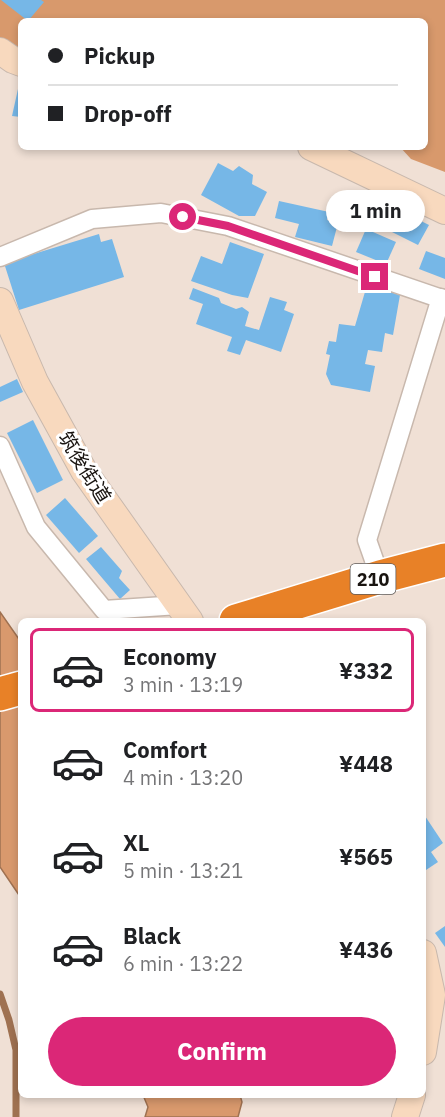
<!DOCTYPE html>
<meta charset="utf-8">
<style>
:root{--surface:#fff;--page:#f2f2f2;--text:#202124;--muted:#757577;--line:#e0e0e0;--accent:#db2777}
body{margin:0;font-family:"IBM Plex Sans","Noto Sans JP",sans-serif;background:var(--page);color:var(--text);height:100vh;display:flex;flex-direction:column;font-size:22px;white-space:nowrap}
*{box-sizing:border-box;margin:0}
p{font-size:20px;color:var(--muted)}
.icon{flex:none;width:33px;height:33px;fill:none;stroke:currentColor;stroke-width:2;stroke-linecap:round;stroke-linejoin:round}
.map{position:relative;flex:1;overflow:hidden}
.sheet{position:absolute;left:18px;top:618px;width:408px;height:480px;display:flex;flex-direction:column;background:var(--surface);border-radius:9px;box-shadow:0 3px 9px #0003}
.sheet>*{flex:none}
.guide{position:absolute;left:18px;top:18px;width:410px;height:132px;border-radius:9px;box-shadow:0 3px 9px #0003;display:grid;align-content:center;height:132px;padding:0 30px;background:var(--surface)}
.end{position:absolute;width:27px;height:27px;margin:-14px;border:8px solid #db2777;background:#fff;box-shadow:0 0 0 3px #fff}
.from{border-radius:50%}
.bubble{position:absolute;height:42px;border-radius:21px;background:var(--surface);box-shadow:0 3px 9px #0003;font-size:20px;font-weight:700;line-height:42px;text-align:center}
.guide b{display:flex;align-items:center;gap:21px;height:57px;font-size:22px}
.guide b+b{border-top:2px solid var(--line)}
.guide i{width:15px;height:15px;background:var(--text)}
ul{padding:10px 0 0;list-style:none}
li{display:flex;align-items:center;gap:18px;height:84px;margin:0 12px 9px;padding:0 18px;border:3px solid transparent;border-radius:9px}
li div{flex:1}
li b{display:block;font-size:22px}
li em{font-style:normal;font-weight:700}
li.selected{border-color:var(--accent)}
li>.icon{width:54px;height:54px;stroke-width:1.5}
.cta{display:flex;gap:12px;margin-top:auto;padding:12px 30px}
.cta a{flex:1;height:69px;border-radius:36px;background:var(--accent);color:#fff;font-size:24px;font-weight:700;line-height:69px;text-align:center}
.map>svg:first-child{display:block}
</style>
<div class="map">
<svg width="445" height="1117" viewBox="0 0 445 1117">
<rect width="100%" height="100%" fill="#f0e0d5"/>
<polygon fill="#d8996c" points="0,0 445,0 445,172 411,159 400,147 424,147 424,21 21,21 21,62 0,59"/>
<g fill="#d9996d" stroke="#9f7151" stroke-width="1.5">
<polygon points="0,612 21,642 21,898 0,867"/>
<polygon points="143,1095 240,1095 242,1102 238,1117 145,1117 148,1107"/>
</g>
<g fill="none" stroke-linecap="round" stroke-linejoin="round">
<polyline stroke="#9f7151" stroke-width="7" points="0,994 9,1020 16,1050 16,1117"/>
</g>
<g fill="#76b7e7">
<polygon points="1,0 41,0 44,2 28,21"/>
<polygon points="20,80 21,80 21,117 12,116"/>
<polygon points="218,163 233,171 239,166 253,175 252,184 267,192 255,216 239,216 201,195"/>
<polygon points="364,195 377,202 367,220 354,212"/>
<polygon points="384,199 396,205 397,209 429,225 418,245 372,222"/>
<polygon points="279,201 329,212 327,220 338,223 332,246 295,237 299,224 275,218"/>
<polygon points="366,229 396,242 387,262 383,263 356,252"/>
<polygon points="99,234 101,242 112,239 124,277 19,310 4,263"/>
<polygon points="230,242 264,254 248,298 232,295 191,281 201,256 222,264"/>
<polygon points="426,251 445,258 445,279 419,269"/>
<polygon points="367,285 400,295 393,335 385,333 382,352 368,350 365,364 375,366 370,392 331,385 326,374 330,355 326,354 329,341 336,342 339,324 355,326"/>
<polygon points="193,288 219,298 221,303 236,309 242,307 249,312 245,326 259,330 270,297 287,302 284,310 294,314 281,352 246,340 240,355 227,351 232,337 196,324 203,304 189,299"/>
<polygon points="17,379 23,392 0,402 0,387"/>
<polygon points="33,420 63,480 37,493 7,433"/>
<polygon points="65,498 98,536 79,553 46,515"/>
<polygon points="101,547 122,571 119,578 130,590 120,599 86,559"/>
<polygon points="423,813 443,843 431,852 438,862 423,872"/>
<polygon points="445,926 445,947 435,933"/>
</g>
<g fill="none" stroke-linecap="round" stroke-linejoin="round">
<defs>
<g id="street">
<polyline points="0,257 92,219 161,213 228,226 445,300"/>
<polyline points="0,446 36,527 104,610 179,605"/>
<polyline points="380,577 367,540 441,298"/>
</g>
<g id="secondary">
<polyline points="0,51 13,60 21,63"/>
<polyline points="311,147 445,211"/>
<polyline points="0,301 35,382 84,471 190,621"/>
<polyline points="423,953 432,995 423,1052"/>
<polyline points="405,1117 412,1095"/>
</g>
<g id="highway">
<polyline points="236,621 380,577 445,560"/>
<polyline points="0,694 21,688"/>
</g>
</defs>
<use href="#street" stroke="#c8b8ad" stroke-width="21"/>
<use href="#secondary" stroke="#c8b8ad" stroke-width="28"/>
<use href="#highway" stroke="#fff" stroke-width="36"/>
<use href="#street" stroke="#fff" stroke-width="18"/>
<use href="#secondary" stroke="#f8d9be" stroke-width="26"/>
<use href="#highway" stroke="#e88127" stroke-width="33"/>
</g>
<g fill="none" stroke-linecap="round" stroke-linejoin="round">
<polyline stroke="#db2777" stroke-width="8" points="183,217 228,226 375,277"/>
</g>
<g text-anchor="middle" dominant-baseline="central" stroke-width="6" stroke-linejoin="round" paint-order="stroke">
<rect fill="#fff" stroke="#5e5a58" stroke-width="1.5" x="350.5" y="564" width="45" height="30" rx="4.5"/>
<g font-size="18" font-weight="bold" fill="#191410">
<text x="373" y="579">210</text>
</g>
<g font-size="20" fill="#191410" stroke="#fff">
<text transform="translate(85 467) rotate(58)">筑後街道</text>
</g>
</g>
</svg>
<i class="end from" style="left:183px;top:217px"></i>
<i class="end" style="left:375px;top:277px"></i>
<div class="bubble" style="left:326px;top:190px;width:99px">1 min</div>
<div class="guide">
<b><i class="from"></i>Pickup</b>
<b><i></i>Drop-off</b>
</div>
<section class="sheet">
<ul>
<li class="selected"><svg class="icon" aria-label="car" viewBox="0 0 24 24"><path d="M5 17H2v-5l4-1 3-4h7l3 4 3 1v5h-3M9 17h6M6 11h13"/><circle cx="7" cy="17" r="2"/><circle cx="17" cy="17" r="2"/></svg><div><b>Economy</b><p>3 min · 13:19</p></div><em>¥332</em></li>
<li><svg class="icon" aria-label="car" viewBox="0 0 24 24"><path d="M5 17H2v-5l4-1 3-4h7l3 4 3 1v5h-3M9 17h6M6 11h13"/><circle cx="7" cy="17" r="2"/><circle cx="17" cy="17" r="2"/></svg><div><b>Comfort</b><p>4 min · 13:20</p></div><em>¥448</em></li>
<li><svg class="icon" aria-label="car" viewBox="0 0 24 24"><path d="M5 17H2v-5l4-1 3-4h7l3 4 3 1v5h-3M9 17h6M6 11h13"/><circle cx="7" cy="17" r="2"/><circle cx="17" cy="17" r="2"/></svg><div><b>XL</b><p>5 min · 13:21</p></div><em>¥565</em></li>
<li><svg class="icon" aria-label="car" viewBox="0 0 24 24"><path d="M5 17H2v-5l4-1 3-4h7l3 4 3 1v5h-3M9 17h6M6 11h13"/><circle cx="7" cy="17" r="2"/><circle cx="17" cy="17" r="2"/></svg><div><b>Black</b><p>6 min · 13:22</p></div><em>¥436</em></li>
</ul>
<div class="cta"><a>Confirm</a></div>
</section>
</div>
